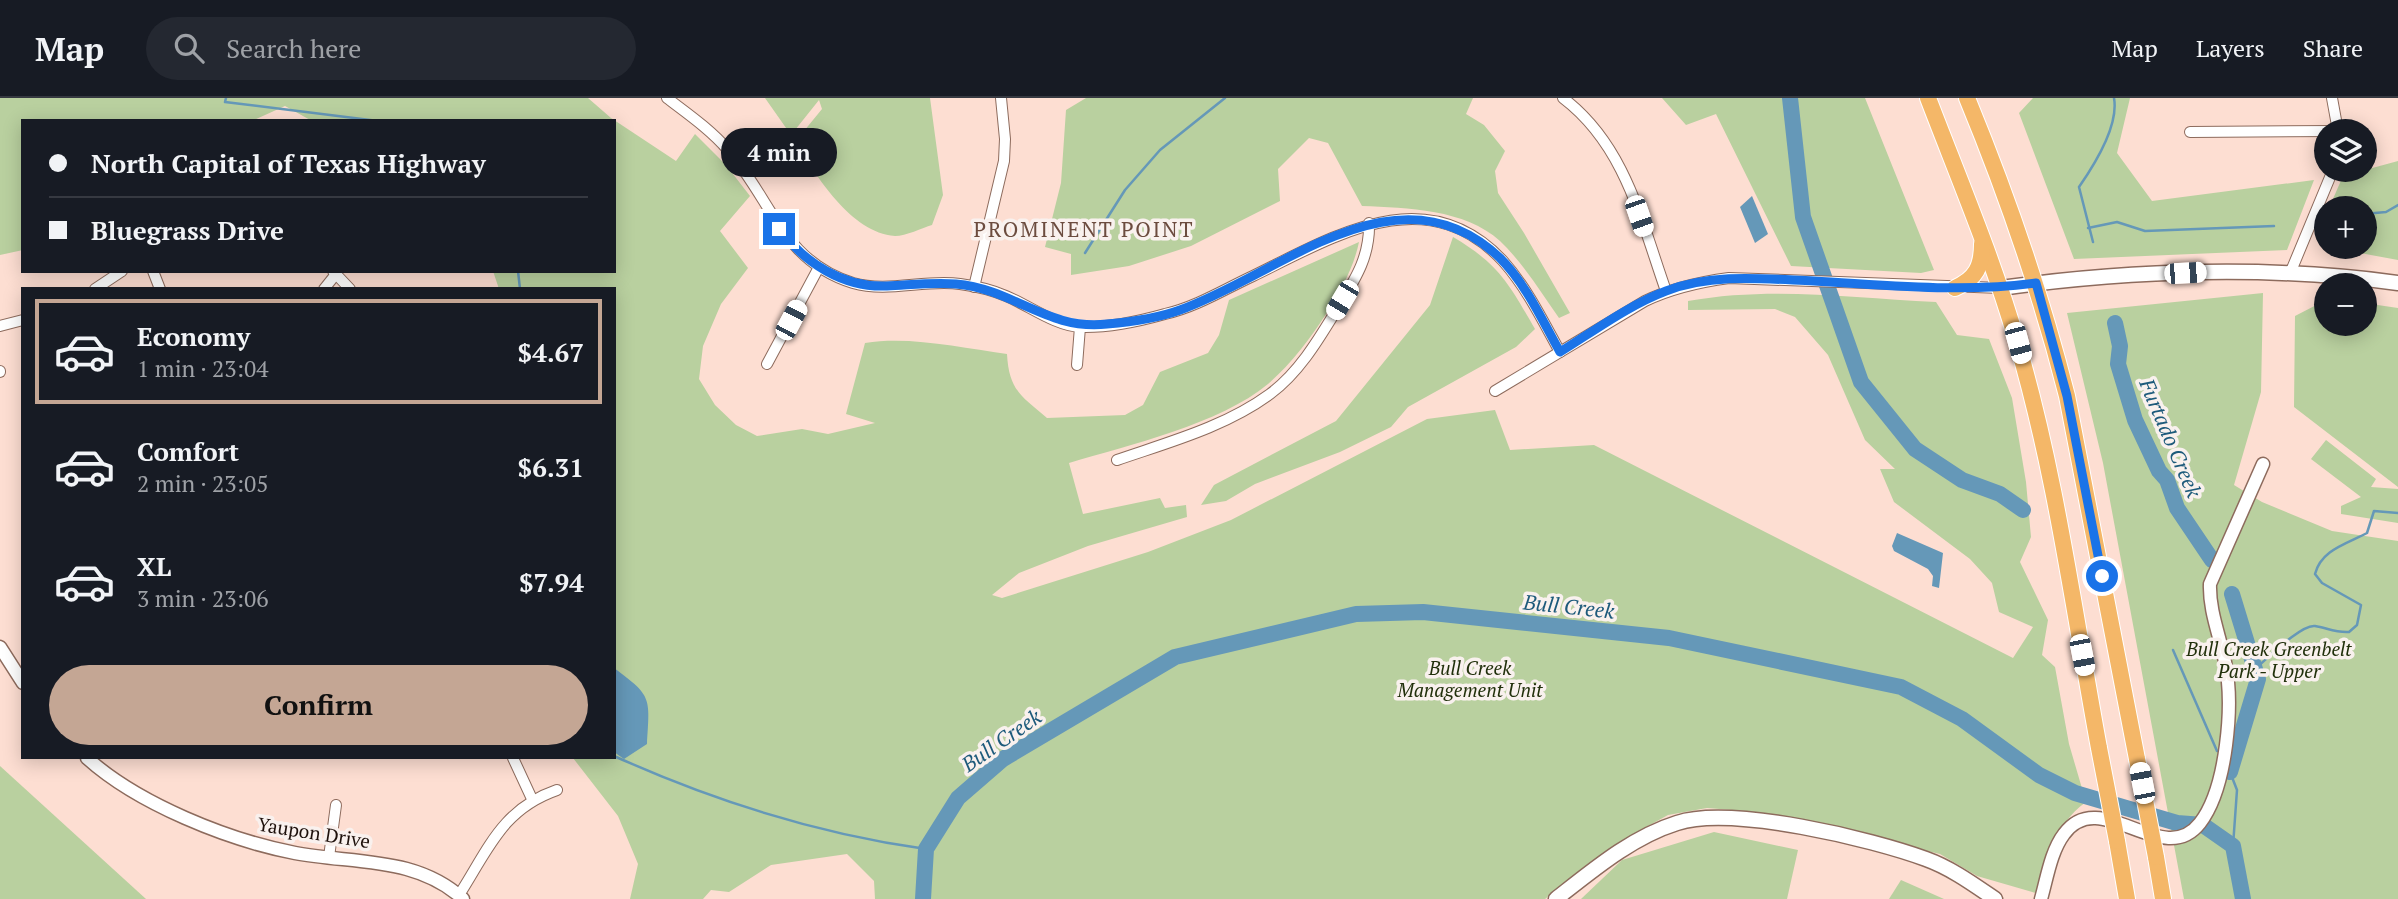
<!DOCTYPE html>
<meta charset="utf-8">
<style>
:root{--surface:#171b24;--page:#242831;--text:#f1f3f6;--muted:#9ea1a6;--line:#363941;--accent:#c4a694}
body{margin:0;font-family:"PT Serif",serif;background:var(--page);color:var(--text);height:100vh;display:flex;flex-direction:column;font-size:26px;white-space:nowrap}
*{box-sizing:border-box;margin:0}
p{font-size:23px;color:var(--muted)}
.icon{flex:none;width:38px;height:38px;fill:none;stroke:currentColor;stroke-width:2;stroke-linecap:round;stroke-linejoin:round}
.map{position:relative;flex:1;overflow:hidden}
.sheet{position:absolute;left:21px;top:189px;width:595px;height:472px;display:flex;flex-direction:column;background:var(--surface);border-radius:0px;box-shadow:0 4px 18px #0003}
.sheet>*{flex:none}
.guide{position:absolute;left:21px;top:21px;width:595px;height:154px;border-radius:0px;box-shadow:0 4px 18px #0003;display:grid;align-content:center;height:154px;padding:0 28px;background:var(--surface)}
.controls{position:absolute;left:2314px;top:21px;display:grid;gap:14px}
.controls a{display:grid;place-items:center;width:63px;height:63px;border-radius:50%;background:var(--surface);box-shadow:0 4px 18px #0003;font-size:35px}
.end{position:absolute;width:32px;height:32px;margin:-16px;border:9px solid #1a73e8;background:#fff;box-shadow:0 0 0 4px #fff}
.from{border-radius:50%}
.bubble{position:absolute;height:49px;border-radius:24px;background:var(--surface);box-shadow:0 4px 18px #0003;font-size:23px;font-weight:700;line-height:49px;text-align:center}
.car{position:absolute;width:21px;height:42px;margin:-21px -10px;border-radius:9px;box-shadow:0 0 5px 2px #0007;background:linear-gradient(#fff 24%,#345 0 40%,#fff 0 76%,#345 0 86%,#fff 0)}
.guide b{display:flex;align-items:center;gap:24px;height:66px;font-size:26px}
.guide b+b{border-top:2px solid var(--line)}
.guide i{width:18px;height:18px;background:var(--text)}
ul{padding:12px 0 0;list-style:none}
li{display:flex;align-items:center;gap:21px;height:105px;margin:0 14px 10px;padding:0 14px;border:4px solid transparent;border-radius:0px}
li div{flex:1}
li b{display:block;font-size:26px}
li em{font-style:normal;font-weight:700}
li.on{border-color:var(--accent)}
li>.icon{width:63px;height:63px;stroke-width:1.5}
.button{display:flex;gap:14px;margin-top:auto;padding:14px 28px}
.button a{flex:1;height:80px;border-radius:42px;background:var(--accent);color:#111;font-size:28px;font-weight:700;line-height:80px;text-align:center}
header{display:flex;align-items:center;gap:42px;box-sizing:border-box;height:98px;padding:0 35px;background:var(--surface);border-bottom:2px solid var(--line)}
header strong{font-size:33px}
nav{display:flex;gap:38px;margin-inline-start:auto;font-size:24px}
.search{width:490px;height:63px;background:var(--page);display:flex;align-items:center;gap:18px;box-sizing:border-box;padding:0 24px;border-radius:38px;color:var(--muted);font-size:26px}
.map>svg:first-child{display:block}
</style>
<header>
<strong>Map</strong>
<div class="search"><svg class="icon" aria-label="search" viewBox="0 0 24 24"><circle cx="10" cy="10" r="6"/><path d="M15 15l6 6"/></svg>Search here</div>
<nav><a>Map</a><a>Layers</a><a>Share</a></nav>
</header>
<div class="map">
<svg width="2398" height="801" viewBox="0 0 2398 801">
<rect width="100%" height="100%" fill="#fdded2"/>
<g fill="#b9d09f">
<path d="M0,0H588L611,20L676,63L695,36L726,67L750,98L720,133L748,170L721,206L703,248L699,281L715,307L736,327L757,338L802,331L828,336L875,325L846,316L865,245C911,238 961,250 1007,256C1009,292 1021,298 1047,320L1125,317L1143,307L1160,274L1208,255L1219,237L1229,202L1359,144C1353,172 1341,191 1326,216C1311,240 1290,267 1268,286C1220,326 1129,347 1069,365L1083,416L1160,400L1165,410L1186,407L1187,419L1088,448L1019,475L992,497L1002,500L1148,454L1231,422L1427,321L1495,312L1510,352L1594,347L2013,560L2033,529L1999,514L1992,485L1970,461L1894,404L1880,371H1895L1865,342L1828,257L1795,219L1775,211L1688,212V203C1771,188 1852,200 1936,204L1957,237L1989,241L2012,300L2026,384L2031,439L2020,464L2048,522L2042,557L2055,569L2069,646L2086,704C2053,728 2050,759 2039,796L1977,778L1940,756L1804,724L1745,713L1707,710L1668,717L1639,733L1592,763L1545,801H875L874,783L847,756L771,767L729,794L711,792L703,801H630L638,766L618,718L573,660H614V191H499L493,173H614V23H312L285,8L252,23H23V152L0,157Z"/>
<path d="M765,0H930L943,97L932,127C922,130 906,138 895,138C851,135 816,77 795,44L822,11L819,2L791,37Z"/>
<path d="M1086,0H1473L1466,16L1484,27L1505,53L1495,73L1498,95L1524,135L1570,215L1559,220C1541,194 1523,165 1500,143C1465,111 1407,110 1362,108L1328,45L1309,40L1278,71L1280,103L1191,148L1129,168L1071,177V156L1045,149L1061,85L1066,12Z"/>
<polygon points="1662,0 1865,0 1934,172 1921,175 1791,168 1716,16 1686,27"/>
<polygon points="2033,0 2130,0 2117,55 2152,103 2314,82 2287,152 2074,161 2019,15"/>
<polygon points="2398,63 2398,162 2333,150 2364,149 2364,110 2329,110 2343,78"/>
<path d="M1453,139C1499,166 1509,186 1535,231L1516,249L1408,309L1391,329L1340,354L1255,386L1226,403L1201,407L1214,387L1336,323L1430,207Z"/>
<polygon points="2263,195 2261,294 2234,387 2262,404 2332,433 2398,443 2398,801 2184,801 2103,365 2067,215"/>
<polygon points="2326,202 2326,226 2364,226 2364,205 2398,210 2398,389 2294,309 2295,218"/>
<polygon points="2326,342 2376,381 2371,389 2398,391 2398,425 2341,416 2341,408 2361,399 2311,361"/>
<polygon points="0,668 146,801 0,801"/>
<polygon points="1714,734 1798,752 1787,801 1581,801 1622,762"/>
<polygon points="1901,782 1944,801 1889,801"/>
</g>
<g fill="#6598b8">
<polygon points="1752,98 1768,136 1755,145 1740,109"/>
<polygon points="1897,435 1943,455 1939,490 1932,488 1933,478 1928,471 1894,453 1892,448"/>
<path d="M614,570C652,598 650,599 647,646L624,661L614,654Z"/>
</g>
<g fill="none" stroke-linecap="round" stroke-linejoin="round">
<g stroke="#6598b8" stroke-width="2.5">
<polyline points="226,0 225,4 378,23"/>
<polyline points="2364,116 2386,114 2398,107"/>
<polyline points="2088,130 2117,124 2145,133 2274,128"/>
<path d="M2093,144L2079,89C2095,66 2119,28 2114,0"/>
<polyline points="1085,155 1125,92 1160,52 1225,0"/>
<polyline points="518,173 520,191"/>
<polyline points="2173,552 2217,653"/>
<path d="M2255,571C2267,561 2301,526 2315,528C2327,530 2336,535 2349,534L2357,527L2361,507L2322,485L2315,476C2321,452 2346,446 2367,435L2374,413L2398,415"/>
<path d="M614,658C714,703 818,736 926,751"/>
<polyline points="2230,674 2237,692 2233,748"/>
</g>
<g stroke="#6598b8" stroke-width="16">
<polyline points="1790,0 1803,119 1861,284 1915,351 1962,382 2000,396 2023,412"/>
<polyline points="2115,225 2120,248 2118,266 2135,322 2159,373 2167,382 2177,410 2212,462"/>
<polyline points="2230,674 2258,581 2232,496"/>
<polyline points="923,801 926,751 958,700 1003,661 1175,559 1356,516 1423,514 1669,540 1901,589 1962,621 2039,677 2075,695 2177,725 2203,727 2233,748 2243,801"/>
</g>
<defs>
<g id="minor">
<path d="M667,0C688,16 711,32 728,52C772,102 782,163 853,185C888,195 925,181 960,186C975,188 992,192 1006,198C1030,208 1054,227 1080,229C1107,230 1140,223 1165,216C1196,209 1225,191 1253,178C1333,139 1426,80 1503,163C1527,190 1543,223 1560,254"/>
<path d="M1563,0C1625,47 1641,122 1666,193"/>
<polyline points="2332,0 2338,33"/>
<polyline points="2190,34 2338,33"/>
<polyline points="153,173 160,191"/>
<polyline points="333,173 350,191"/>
<polyline points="2291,173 2333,72"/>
<polyline points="974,189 1004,63 1005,41 1001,0"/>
<polyline points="95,191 122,173"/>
<polyline points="324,191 336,176"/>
<polyline points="0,228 23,222"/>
<polyline points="767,266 819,169"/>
<polyline points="1077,267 1080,229"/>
<polyline points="0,273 0,274"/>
<path d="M1495,293L1645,203C1672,190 1699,184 1729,180L2001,190"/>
<path d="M1117,362C1169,344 1225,329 1270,296C1300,274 1320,239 1339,208C1356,180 1370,158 1369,125"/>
<polyline points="513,660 532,701"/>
<polyline points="329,759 336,707"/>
<path d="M459,797C488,752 502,711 557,692"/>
</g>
<g id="tertiary">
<polyline points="0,549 23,585"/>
<path d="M87,660C138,706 228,742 295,755C354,766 416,758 463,801"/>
<path d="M2041,801C2047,780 2051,753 2064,736C2100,686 2163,773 2200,725C2227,690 2234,606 2225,564C2220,538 2209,513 2210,486L2263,366"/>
</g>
<g id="secondary">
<path d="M2001,190C2133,172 2266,167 2398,185"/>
<path d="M1556,801C1593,772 1632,739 1677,725C1731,707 1872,741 1926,761C1951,770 1973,786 1995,801"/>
</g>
<g id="trunk">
<path d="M1928,0C1959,81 1993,161 2017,244C2056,376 2074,515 2099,650"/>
<path d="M1967,0C2007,97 2041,196 2067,298L2137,661"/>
<path d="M1955,190C1976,181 1982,168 1982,146"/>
<polyline points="2117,743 2127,801"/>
<polyline points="2156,759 2163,801"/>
</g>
</defs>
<use href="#minor" stroke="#8d6b5d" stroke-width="12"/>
<use href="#tertiary" stroke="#8d6b5d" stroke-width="15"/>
<use href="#secondary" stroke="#8d6b5d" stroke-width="17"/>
<use href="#trunk" stroke="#fff" stroke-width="18"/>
<use href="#minor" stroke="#fff" stroke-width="10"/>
<use href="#tertiary" stroke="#fff" stroke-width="12"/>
<use href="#secondary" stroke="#fff" stroke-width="14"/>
<use href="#trunk" stroke="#f4b768" stroke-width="16"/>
<defs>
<g id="trunk-bridge">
<polyline points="2099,650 2117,743"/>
<polyline points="2137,661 2156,759"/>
</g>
</defs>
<use href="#trunk-bridge" stroke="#fff" stroke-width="18" stroke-linecap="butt"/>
<use href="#trunk-bridge" stroke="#f4b768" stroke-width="16"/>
</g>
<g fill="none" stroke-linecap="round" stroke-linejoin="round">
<path stroke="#1a73e8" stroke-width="9" d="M779,131C805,165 843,190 887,188C910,187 933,184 956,186C1014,191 1048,233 1107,226C1131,224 1158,220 1180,212C1281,176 1398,63 1500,160C1526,186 1542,222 1560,254C1594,233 1629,207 1666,193C1713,175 1765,181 1814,183C1888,187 1963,195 2036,185L2067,298L2102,478"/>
</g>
<g text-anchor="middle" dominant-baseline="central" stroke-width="7" stroke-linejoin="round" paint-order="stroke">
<g font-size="19" font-style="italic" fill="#21300b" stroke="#f9f1ee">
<text x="2269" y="550">Bull Creek Greenbelt<tspan x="2269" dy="22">Park - Upper</tspan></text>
<text x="1470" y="569">Bull Creek<tspan x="1470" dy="22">Management Unit</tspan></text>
</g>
<g font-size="19" fill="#1e110c" stroke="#f9f1ee">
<text transform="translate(314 734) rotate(9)">Yaupon Drive</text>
</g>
<g font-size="21" letter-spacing="2" fill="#6c4c3f" stroke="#f9f1ee">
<text x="1084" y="131">PROMINENT POINT</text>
</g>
<g font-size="21" font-style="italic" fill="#1d5a7b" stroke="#f9f1ee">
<text transform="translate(2171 340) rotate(67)">Furtado Creek</text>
<text transform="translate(1569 508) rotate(6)">Bull Creek</text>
<text transform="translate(1001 642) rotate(-35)">Bull Creek</text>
</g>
</g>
</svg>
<div class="controls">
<a><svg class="icon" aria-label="layers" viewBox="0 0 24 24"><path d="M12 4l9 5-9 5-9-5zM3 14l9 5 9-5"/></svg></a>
<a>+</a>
<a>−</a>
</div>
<i class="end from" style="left:2102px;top:478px"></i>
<i class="end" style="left:779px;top:131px"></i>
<div class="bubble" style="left:721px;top:30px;width:116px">4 min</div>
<i class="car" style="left:1639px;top:118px;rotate:161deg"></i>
<i class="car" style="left:2185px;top:175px;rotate:87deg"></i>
<i class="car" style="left:1342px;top:202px;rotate:211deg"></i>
<i class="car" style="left:791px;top:222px;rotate:28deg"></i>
<i class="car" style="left:2018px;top:245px;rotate:165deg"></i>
<i class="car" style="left:2082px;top:557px;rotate:169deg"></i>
<i class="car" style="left:2142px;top:685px;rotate:349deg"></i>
<div class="guide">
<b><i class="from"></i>North Capital of Texas Highway</b>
<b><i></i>Bluegrass Drive</b>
</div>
<section class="sheet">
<ul>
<li class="on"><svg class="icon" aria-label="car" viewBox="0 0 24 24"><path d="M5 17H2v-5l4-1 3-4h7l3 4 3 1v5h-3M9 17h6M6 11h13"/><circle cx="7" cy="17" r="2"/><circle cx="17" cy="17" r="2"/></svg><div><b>Economy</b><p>1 min · 23:04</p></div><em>$4.67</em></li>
<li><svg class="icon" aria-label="car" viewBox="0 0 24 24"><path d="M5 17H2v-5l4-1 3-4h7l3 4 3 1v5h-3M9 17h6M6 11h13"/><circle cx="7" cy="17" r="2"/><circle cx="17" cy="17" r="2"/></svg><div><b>Comfort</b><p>2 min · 23:05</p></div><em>$6.31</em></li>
<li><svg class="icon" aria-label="car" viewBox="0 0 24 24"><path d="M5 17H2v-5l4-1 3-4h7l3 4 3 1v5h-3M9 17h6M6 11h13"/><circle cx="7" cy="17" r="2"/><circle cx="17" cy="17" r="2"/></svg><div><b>XL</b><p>3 min · 23:06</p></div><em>$7.94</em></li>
</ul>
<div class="button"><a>Confirm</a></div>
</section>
</div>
